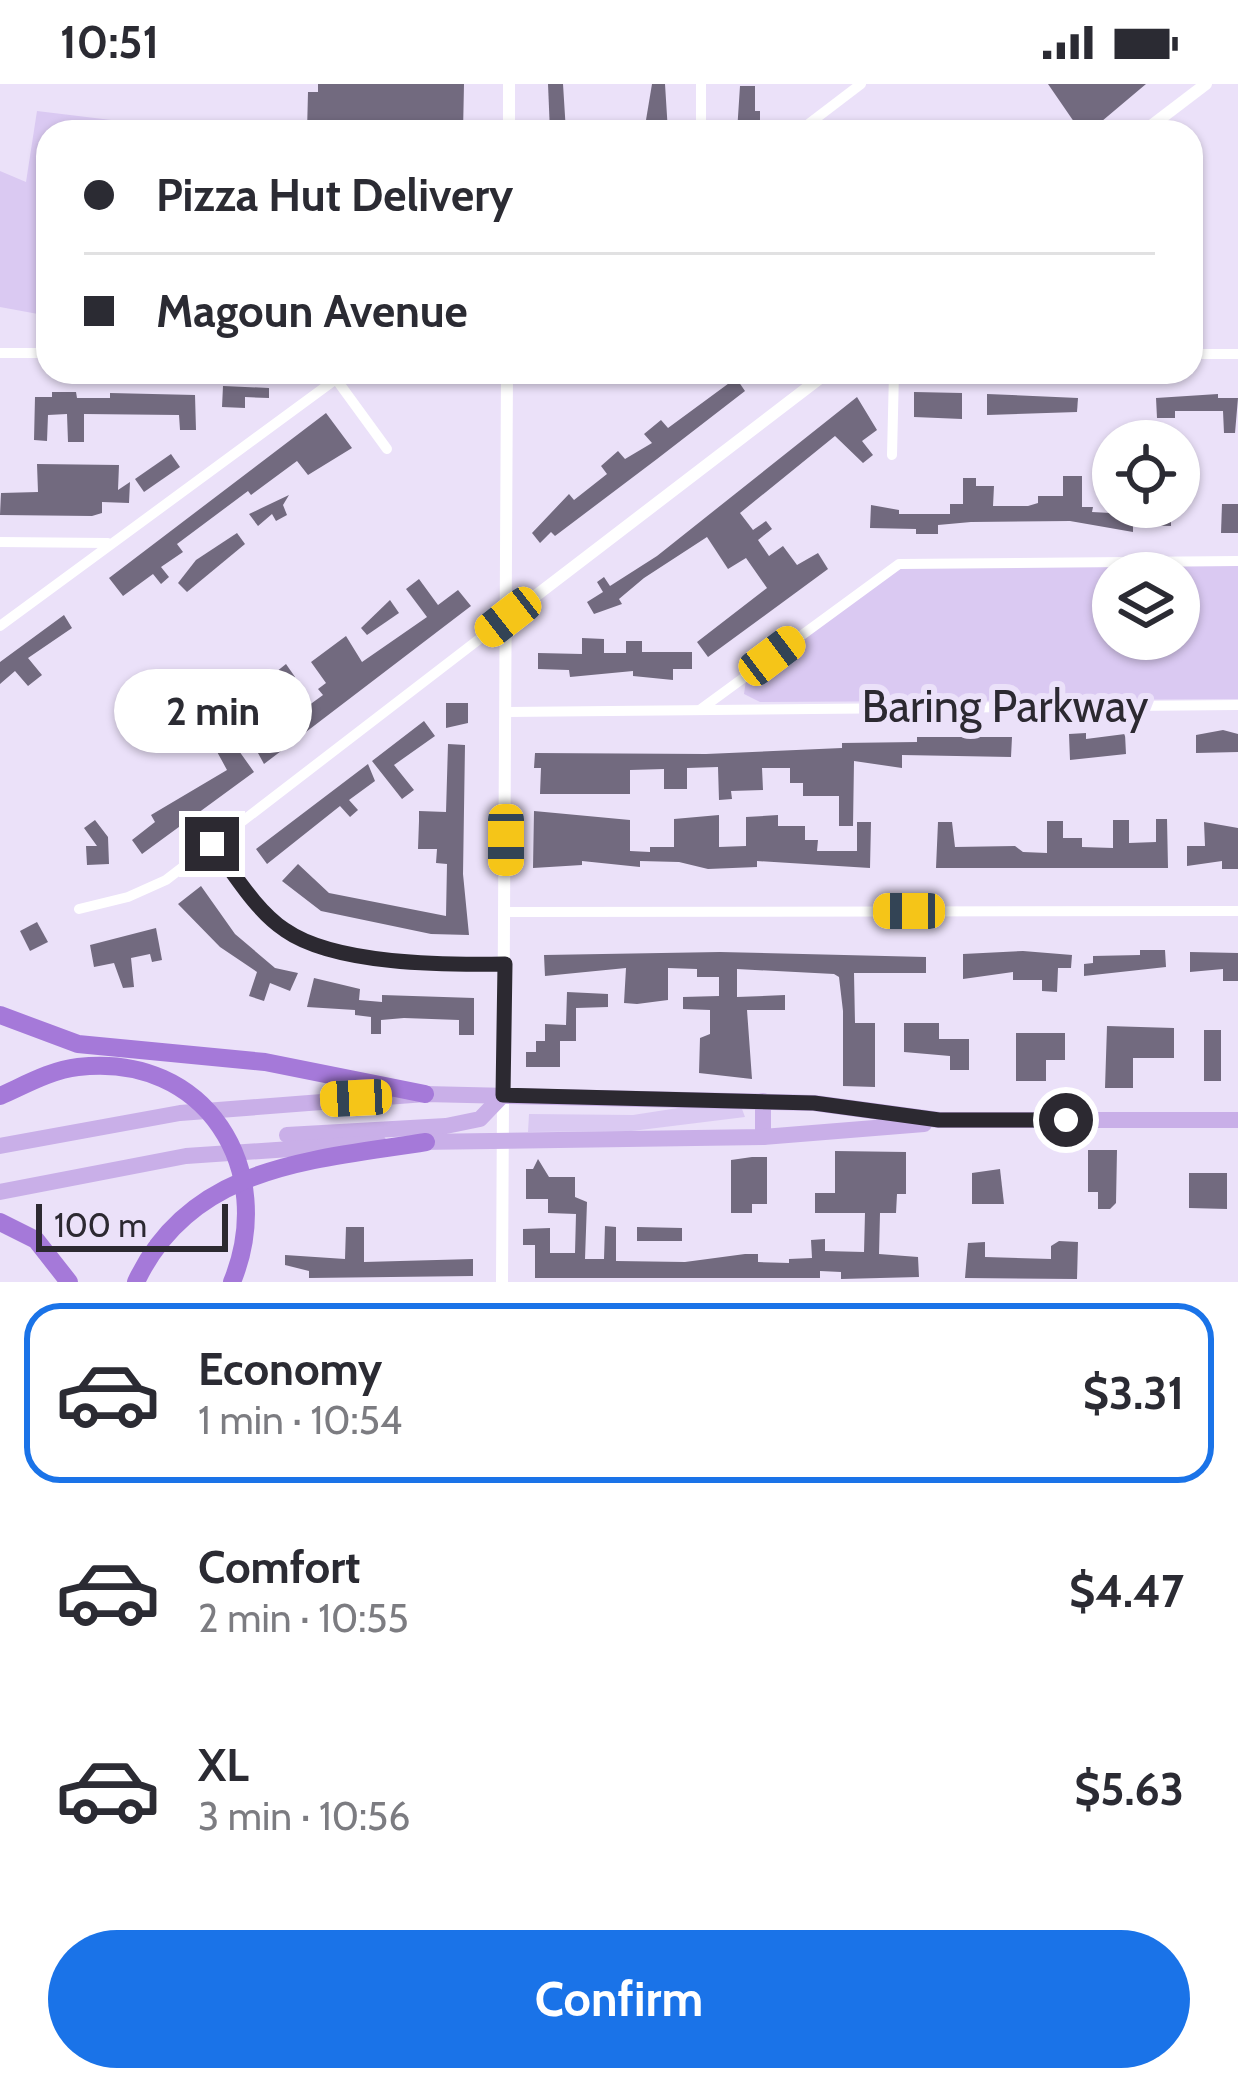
<!DOCTYPE html>
<meta charset="utf-8">
<style>
:root{--surface:#fff;--page:#f7f7f7;--text:#2b2b33;--muted:#7c7c81;--line:#e1e1e2;--accent:#1a73e8}
body{margin:0;font-family:Cabin,sans-serif;background:var(--page);color:var(--text);height:100vh;display:flex;flex-direction:column;font-size:45px;white-space:nowrap}
*{box-sizing:border-box;margin:0}
p{font-size:39px;color:var(--muted)}
.icon{flex:none;width:66px;height:66px;fill:none;stroke:currentColor;stroke-width:2;stroke-linecap:round;stroke-linejoin:round}
.map{position:relative;height:1198px;overflow:hidden}
.drawer{display:flex;flex-direction:column;background:var(--surface);flex:1}
.drawer>*{flex:none}
.hud{position:absolute;left:36px;top:36px;width:1167px;height:264px;border-radius:36px;box-shadow:0 3px 9px #0004;display:grid;align-content:center;height:264px;padding:0 48px;background:var(--surface)}
.buttons{position:absolute;left:1092px;top:336px;display:grid;gap:24px}
.buttons a{display:grid;place-items:center;width:108px;height:108px;border-radius:50%;background:var(--surface);box-shadow:0 3px 9px #0004;font-size:60px}
.scale{position:absolute;left:36px;bottom:30px;width:192px;box-sizing:border-box;padding-left:12px;border:6px solid #2c2931;border-top:0;font-size:33px;line-height:42px;white-space:nowrap;color:#2c2931;-webkit-text-stroke:9px #ebe1f9;paint-order:stroke}
.end{position:absolute;width:54px;height:54px;margin:-27px;border:15px solid #2c2931;background:#fff;box-shadow:0 0 0 6px #fff}
.from{border-radius:50%}
.bubble{position:absolute;height:84px;border-radius:42px;background:var(--surface);box-shadow:0 3px 9px #0004;font-size:39px;font-weight:700;line-height:84px;text-align:center}
.car{position:absolute;width:36px;height:72px;margin:-36px -18px;border-radius:15px;box-shadow:0 0 9px 3px #0007;background:linear-gradient(#f5c518 24%,#345 0 40%,#f5c518 0 76%,#345 0 86%,#f5c518 0)}
.hud b{display:flex;align-items:center;gap:42px;height:114px;font-size:45px}
.hud b+b{border-top:3px solid var(--line)}
.hud i{width:30px;height:30px;background:var(--text)}
ul{padding:21px 0 0;list-style:none}
li{display:flex;align-items:center;gap:36px;height:180px;margin:0 24px 18px;padding:0 24px;border:6px solid transparent;border-radius:36px}
li div{flex:1}
li b{display:block;font-size:45px}
li em{font-style:normal;font-weight:700}
li.on{border-color:var(--accent)}
li>.icon{width:108px;height:108px;stroke-width:1.5}
.cta{display:flex;gap:24px;margin-top:auto;padding:24px 48px}
.cta a{flex:1;height:138px;border-radius:72px;background:var(--accent);color:#fff;font-size:48px;font-weight:700;line-height:138px;text-align:center}
.status{display:flex;justify-content:space-between;align-items:center;height:84px;padding:0 60px;background:var(--surface);direction:ltr}
.status svg{height:33px;fill:currentColor}
.map>svg:first-child{display:block}
</style>
<div class="status"><b>10:51</b><svg viewBox="0 0 49 12"><path d="M0 12V9h3v3zM5 12V6h3v6zM10 12V3h3v9zM15 12V0h3v12zM26 1h20v11H26zM47 4h2v5h-2z"/></svg></div>
<div class="map">
<svg width="1238" height="1198" viewBox="0 0 1238 1198">
<rect width="100%" height="100%" fill="#ebe1f9"/>
<g fill="#dac9f2" fill-rule="evenodd">
<polygon points="37,27 210,48 48,48 48,177 38,230 0,223 0,87 26,98"/>
<path d="M1238,482V615L760,618L744,610L746,596L879,495L904,483ZM1113,489H1179V555H1113Z"/>
<polygon points="691,1022 742,1025 745,1033 632,1047 528,1048 529,1030 633,1031"/>
</g>
<g fill="#726a7f">
<polygon points="318,0 464,0 463,48 307,48 308,8 318,8"/>
<polygon points="548,0 563,0 566,48 550,48"/>
<polygon points="652,0 665,0 668,48 644,48"/>
<polygon points="1048,0 1146,0 1089,48 1081,48"/>
<polygon points="740,2 755,2 755,27 760,27 760,44 749,48 737,48"/>
<polygon points="736,294 745,307 657,375 555,452 551,448 540,459 532,449 569,410 574,416 607,390 601,382 618,367 625,375 652,359 644,350 661,336 668,344"/>
<polygon points="223,302 269,304 269,314 245,313 245,324 222,323"/>
<polygon points="52,308 76,308 77,314 110,314 110,309 195,311 196,346 180,346 179,331 84,330 84,358 68,358 67,330 48,331 47,357 34,356 35,313 52,313"/>
<polygon points="914,308 962,309 962,335 914,333"/>
<polygon points="987,310 1078,314 1077,328 987,331"/>
<polygon points="1218,310 1218,314 1238,314 1235,349 1224,349 1223,327 1175,327 1175,334 1157,334 1156,314"/>
<polygon points="857,313 877,346 862,357 873,371 863,379 835,352 740,429 753,446 766,437 772,445 758,456 769,472 783,462 797,481 818,469 828,485 708,573 697,558 767,504 746,474 728,485 707,453 644,494 619,515 622,520 594,530 587,518 603,508 597,498 604,493 610,502 657,472"/>
<polygon points="326,329 352,364 308,391 297,377 251,411 248,407 177,460 183,468 161,483 169,493 161,500 153,490 123,512 109,494"/>
<polygon points="171,370 180,383 144,408 135,395"/>
<polygon points="37,380 119,381 118,406 130,398 129,419 102,418 102,429 92,432 0,431 1,409 38,408"/>
<polygon points="1063,392 1082,392 1082,423 1093,423 1092,428 1149,431 1149,423 1171,423 1171,442 1133,441 1133,448 1070,437 971,438 938,441 938,450 916,450 916,445 870,444 871,421 899,426 899,430 950,430 950,420 963,420 963,394 976,394 976,402 994,402 993,422 1028,422 1038,419 1038,412 1063,412"/>
<polygon points="289,411 283,421 287,431 276,437 272,430 258,442 249,430"/>
<polygon points="1222,420 1238,420 1238,449 1221,449"/>
<polygon points="237,449 245,460 187,508 178,499 196,476"/>
<polygon points="419,495 438,521 458,506 471,522 264,680 242,640 253,634 264,654 323,611 318,605 326,599 311,578 346,552 362,578 427,533 406,505"/>
<polygon points="390,516 399,529 367,551 361,544"/>
<polygon points="64,531 72,544 28,574 42,591 28,602 15,587 0,600 0,578"/>
<polygon points="582,554 604,555 604,569 626,569 626,557 642,557 642,568 692,568 692,585 673,585 673,596 633,592 633,587 570,593 569,586 538,585 538,569 582,570"/>
<polygon points="286,580 295,593 261,618 252,607"/>
<polygon points="446,619 468,619 468,639 446,644"/>
<polygon points="424,637 435,652 394,681 414,706 402,715 372,677"/>
<polygon points="222,643 254,688 142,770 132,756 155,738 151,731 227,686 209,653"/>
<polygon points="1223,646 1238,650 1238,668 1196,669 1196,651"/>
<polygon points="1086,649 1086,655 1125,650 1126,670 1070,676 1069,650"/>
<polygon points="917,653 1012,653 1011,673 902,671 902,684 854,677 853,742 839,742 839,712 803,712 803,699 790,699 790,684 762,684 763,706 731,707 732,715 719,716 718,683 687,684 687,705 664,705 664,685 630,686 630,710 540,710 541,684 534,684 535,669 706,670 842,664 842,659 917,658"/>
<polygon points="448,660 465,661 463,790 469,851 431,850 321,827 282,797 298,780 329,809 446,832 447,780 436,779 437,765 418,765 419,737 419,727 446,728"/>
<polygon points="368,680 375,697 349,716 358,726 350,733 340,722 267,780 256,765"/>
<polygon points="534,727 630,736 630,767 650,768 650,763 674,763 674,735 719,731 719,763 746,762 746,733 778,731 778,742 805,742 805,756 818,756 817,767 857,767 857,738 871,738 870,784 757,777 757,783 708,785 679,778 640,777 640,783 582,777 582,781 533,784"/>
<polygon points="1156,735 1167,735 1168,784 936,784 938,738 952,738 955,763 1015,762 1023,768 1047,769 1047,737 1063,737 1063,754 1082,754 1082,763 1113,764 1113,736 1129,736 1129,759 1156,758"/>
<polygon points="95,736 108,753 109,780 87,781 86,762 97,762 84,744"/>
<polygon points="1204,738 1238,744 1238,785 1222,785 1222,777 1187,782 1187,762 1205,762"/>
<polygon points="201,802 235,850 275,884 298,889 290,907 270,899 264,917 249,912 257,888 220,863 178,820"/>
<polygon points="37,838 48,858 30,867 20,847"/>
<polygon points="156,844 162,876 152,878 150,870 131,874 134,903 123,904 114,879 94,883 90,861"/>
<polygon points="1140,866 1165,866 1166,883 1084,892 1084,880 1093,879 1093,872 1140,871"/>
<polygon points="1023,867 1072,871 1071,884 1058,884 1057,908 1042,907 1042,896 1013,896 1013,888 963,895 963,870"/>
<polygon points="720,868 926,873 926,889 854,889 855,939 875,939 875,1003 843,1002 843,927 839,893 834,890 737,885 737,913 785,911 785,926 747,926 752,995 699,989 700,954 710,950 710,926 683,925 683,913 719,912 719,893 697,893 697,885 668,884 668,916 637,920 624,919 626,884 545,892 544,871"/>
<polygon points="1190,868 1238,869 1238,897 1223,897 1223,885 1190,888"/>
<polygon points="314,894 360,905 359,916 382,918 382,911 474,914 474,951 459,951 459,936 404,934 381,936 381,950 371,950 371,933 355,931 355,926 307,923"/>
<polygon points="567,908 608,910 608,923 576,924 576,957 560,957 560,983 526,983 526,968 536,968 536,957 545,957 545,940 566,941"/>
<polygon points="904,939 939,939 939,955 969,955 969,986 950,986 950,972 904,968"/>
<polygon points="1107,942 1174,944 1174,974 1133,974 1133,1004 1105,1004"/>
<rect x="1204" y="946" width="17" height="51"/>
<polygon points="1016,949 1065,949 1065,976 1046,976 1046,997 1016,997"/>
<polygon points="1088,1066 1117,1066 1116,1119 1110,1125 1098,1125 1098,1108 1088,1108"/>
<polygon points="835,1067 906,1068 906,1110 897,1110 896,1129 880,1129 879,1170 918,1173 919,1193 841,1195 841,1188 820,1187 820,1194 535,1194 535,1161 523,1161 523,1145 550,1144 550,1169 575,1169 576,1130 548,1129 548,1115 526,1115 526,1085 533,1085 538,1075 549,1093 575,1093 575,1113 587,1118 585,1175 604,1175 605,1142 616,1143 616,1177 685,1178 745,1170 758,1170 758,1178 789,1179 789,1175 812,1174 811,1156 825,1155 825,1167 864,1168 865,1129 815,1129 815,1109 835,1109"/>
<polygon points="752,1073 767,1073 767,1120 752,1120 752,1129 731,1129 731,1076"/>
<polygon points="1000,1085 1004,1120 972,1120 972,1089"/>
<polygon points="1189,1089 1227,1089 1227,1125 1189,1124"/>
<polygon points="346,1143 364,1143 364,1178 473,1175 473,1192 309,1194 309,1187 285,1181 285,1171 345,1175"/>
<polygon points="637,1143 682,1144 682,1157 637,1157"/>
<polygon points="1059,1157 1078,1158 1077,1195 965,1194 968,1159 985,1158 985,1173 1051,1175 1051,1162"/>
</g>
<g fill="none" stroke-linecap="round" stroke-linejoin="round">
<g stroke="#fff" stroke-width="10">
<polyline points="701,48 701,0"/>
<polyline points="798,48 861,0"/>
<polyline points="0,269 48,269"/>
<polyline points="1191,270 1238,270"/>
<polyline points="336,295 387,365"/>
<polyline points="892,371 894,288"/>
<polyline points="0,458 108,459"/>
<polyline points="0,542 336,295 335,288"/>
<polyline points="701,625 899,480 1238,477"/>
<polyline points="506,628 1238,621"/>
<path d="M212,761C234,789 255,825 285,846C334,881 445,881 505,880"/>
<polyline points="79,825 128,813 166,796 508,533"/>
<polyline points="505,828 1238,827"/>
</g>
<g stroke="#fff" stroke-width="12">
<polyline points="509,48 509,0"/>
<polyline points="1143,48 1206,0"/>
<polyline points="508,533 828,288"/>
<polyline points="502,1198 507,288"/>
</g>
<g stroke="#c9afe8" stroke-width="16">
<polyline points="287,1051 446,1042 480,1035 503,1011"/>
<polyline points="763,1053 763,1017"/>
<polyline points="417,1058 763,1053 924,1040"/>
<polyline points="0,1062 180,1029 425,1010 814,1019 939,1036 1238,1036"/>
<polyline points="0,1108 186,1072 379,1059"/>
</g>
<g stroke="#a579d9" stroke-width="18">
<polyline points="0,931 78,960 265,978 425,1010"/>
<path d="M0,1012C25,1001 51,986 78,983C206,968 278,1086 232,1198"/>
<polyline points="0,1138 36,1156 69,1198"/>
<path d="M136,1198C191,1080 315,1076 426,1058"/>
</g>
</g>
<g fill="none" stroke-linecap="round" stroke-linejoin="round">
<path stroke="#2c2931" stroke-width="15" d="M212,760C234,789 255,826 285,846C335,881 445,881 505,880L503,1011L814,1019L939,1036H1066"/>
</g>
<g text-anchor="middle" dominant-baseline="central" stroke-width="12" stroke-linejoin="round" paint-order="stroke">
<g font-size="45" fill="#2c2931" stroke="#ebe1f9">
<text x="1005" y="622">Baring Parkway</text>
</g>
</g>
</svg>
<div class="buttons">
<a><svg class="icon" aria-label="locate" viewBox="0 0 24 24"><circle cx="12" cy="12" r="6"/><path d="M12 2v4M12 18v4M2 12h4M18 12h4"/></svg></a>
<a><svg class="icon" aria-label="layers" viewBox="0 0 24 24"><path d="M12 4l9 5-9 5-9-5zM3 14l9 5 9-5"/></svg></a>
</div>
<div class="scale">100 m</div>
<i class="end from" style="left:1066px;top:1036px"></i>
<i class="end" style="left:212px;top:760px"></i>
<div class="bubble" style="left:114px;top:585px;width:198px">2 min</div>
<i class="car" style="left:508px;top:533px;rotate:232deg"></i>
<i class="car" style="left:772px;top:572px;rotate:53deg"></i>
<i class="car" style="left:506px;top:756px;rotate:180deg"></i>
<i class="car" style="left:909px;top:827px;rotate:270deg"></i>
<i class="car" style="left:356px;top:1014px;rotate:267deg"></i>
<div class="hud">
<b><i class="from"></i>Pizza Hut Delivery</b>
<b><i></i>Magoun Avenue</b>
</div>
</div>
<section class="drawer">
<ul>
<li class="on"><svg class="icon" aria-label="car" viewBox="0 0 24 24"><path d="M5 17H2v-5l4-1 3-4h7l3 4 3 1v5h-3M9 17h6M6 11h13"/><circle cx="7" cy="17" r="2"/><circle cx="17" cy="17" r="2"/></svg><div><b>Economy</b><p>1 min · 10:54</p></div><em>$3.31</em></li>
<li><svg class="icon" aria-label="car" viewBox="0 0 24 24"><path d="M5 17H2v-5l4-1 3-4h7l3 4 3 1v5h-3M9 17h6M6 11h13"/><circle cx="7" cy="17" r="2"/><circle cx="17" cy="17" r="2"/></svg><div><b>Comfort</b><p>2 min · 10:55</p></div><em>$4.47</em></li>
<li><svg class="icon" aria-label="car" viewBox="0 0 24 24"><path d="M5 17H2v-5l4-1 3-4h7l3 4 3 1v5h-3M9 17h6M6 11h13"/><circle cx="7" cy="17" r="2"/><circle cx="17" cy="17" r="2"/></svg><div><b>XL</b><p>3 min · 10:56</p></div><em>$5.63</em></li>
</ul>
<div class="cta"><a>Confirm</a></div>
</section>
